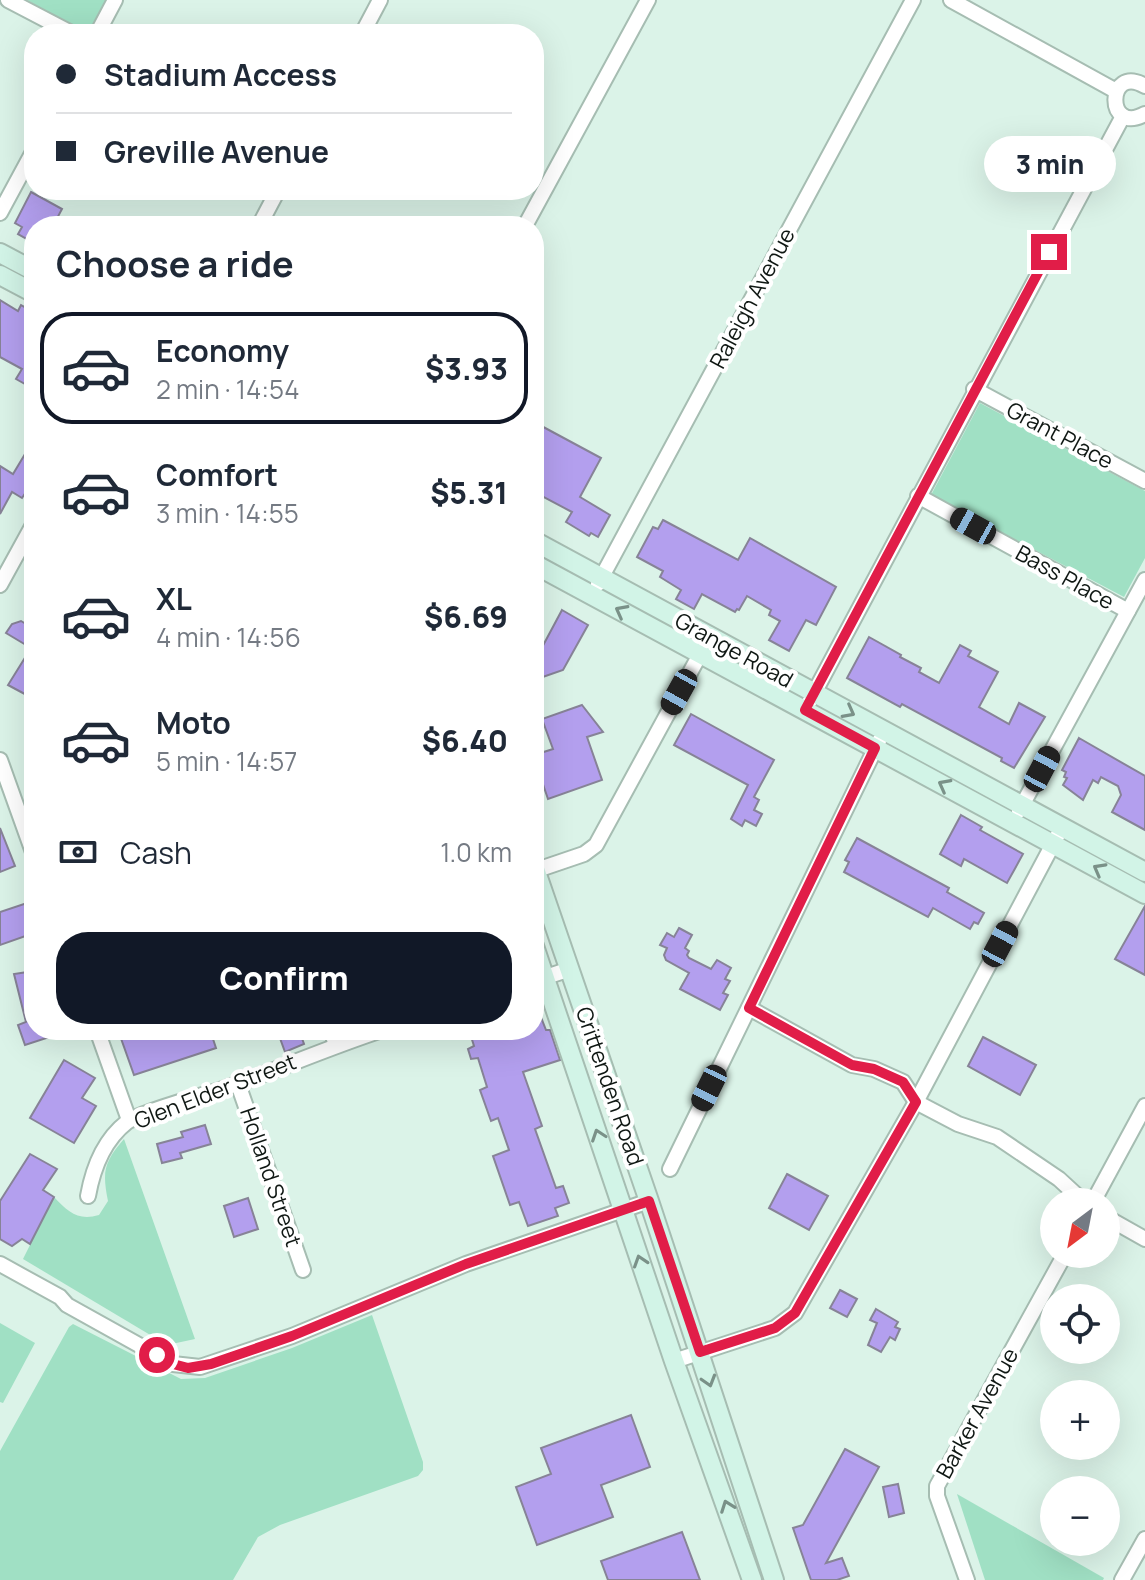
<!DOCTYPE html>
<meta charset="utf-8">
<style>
:root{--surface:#fff;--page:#f2f2f3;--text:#1f2937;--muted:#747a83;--line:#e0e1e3;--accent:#111827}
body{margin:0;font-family:Manrope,sans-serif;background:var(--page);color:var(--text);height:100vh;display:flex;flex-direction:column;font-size:30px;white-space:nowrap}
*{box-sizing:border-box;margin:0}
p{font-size:26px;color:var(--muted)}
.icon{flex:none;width:44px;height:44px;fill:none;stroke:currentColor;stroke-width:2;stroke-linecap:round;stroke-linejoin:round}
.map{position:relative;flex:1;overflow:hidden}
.panel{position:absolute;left:24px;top:216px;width:520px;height:824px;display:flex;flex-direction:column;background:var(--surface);border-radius:32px;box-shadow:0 8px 32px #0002}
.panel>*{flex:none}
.hud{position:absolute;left:24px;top:24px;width:520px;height:176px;border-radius:32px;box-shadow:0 8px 32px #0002;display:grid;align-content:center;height:176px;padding:0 32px;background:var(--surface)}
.needle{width:52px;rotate:212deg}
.controls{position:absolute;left:1040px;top:1188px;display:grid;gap:16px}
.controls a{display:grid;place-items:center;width:80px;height:80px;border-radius:50%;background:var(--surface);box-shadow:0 8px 32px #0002;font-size:40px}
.end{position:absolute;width:36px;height:36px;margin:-18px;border:10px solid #e11d48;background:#fff;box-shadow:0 0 0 4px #fff}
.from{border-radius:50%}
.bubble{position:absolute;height:56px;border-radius:28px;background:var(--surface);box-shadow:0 8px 32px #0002;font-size:26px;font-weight:800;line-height:56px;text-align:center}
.car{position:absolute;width:24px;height:48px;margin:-24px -12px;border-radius:10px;box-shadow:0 0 6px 2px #0007;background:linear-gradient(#222 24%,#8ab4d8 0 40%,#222 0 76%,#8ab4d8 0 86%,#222 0)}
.hud b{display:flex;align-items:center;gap:28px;height:76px;font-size:30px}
.hud b+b{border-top:2px solid var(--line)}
.hud i{width:20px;height:20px;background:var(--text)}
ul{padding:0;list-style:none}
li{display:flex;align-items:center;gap:24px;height:112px;margin:0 16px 12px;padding:0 16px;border:4px solid transparent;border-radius:32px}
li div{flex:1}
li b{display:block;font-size:30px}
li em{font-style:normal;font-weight:800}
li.on{border-color:var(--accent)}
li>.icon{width:72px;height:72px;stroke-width:1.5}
h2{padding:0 32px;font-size:36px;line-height:96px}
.pay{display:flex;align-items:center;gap:20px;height:88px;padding:0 32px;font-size:30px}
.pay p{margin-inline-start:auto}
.button{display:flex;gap:16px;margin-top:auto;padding:16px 32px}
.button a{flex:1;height:92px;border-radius:32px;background:var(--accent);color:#fff;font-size:32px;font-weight:800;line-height:92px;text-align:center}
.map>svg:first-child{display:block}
</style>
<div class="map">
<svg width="1145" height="1580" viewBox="0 0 1145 1580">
<rect width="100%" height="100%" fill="#dbf3e8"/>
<g fill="#a0e0c4">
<polygon points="27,0 108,0 95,25 76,28"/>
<polygon points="980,403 1145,491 1145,558 1124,597 931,495"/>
<path d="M124,1139L195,1339L167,1345L23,1259L54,1197C68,1212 78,1221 99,1215L108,1201C102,1171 104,1162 124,1139Z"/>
<polygon points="372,1315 423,1462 423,1470 418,1476 280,1525 258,1537 233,1580 0,1580 0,1451 69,1327 73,1324 181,1379 205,1378 292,1348"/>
<polygon points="0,1323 35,1343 3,1403 0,1402"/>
<polygon points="957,1494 1104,1578 1103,1580 985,1580"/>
</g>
<g fill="#b39fee" stroke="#878397" stroke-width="2">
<polygon points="31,192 62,209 53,226 34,226 34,243 18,234 22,227 15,223"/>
<polygon points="0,300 18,311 21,305 34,312 34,389 16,379 22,369 0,357"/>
<polygon points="534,422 601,458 580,497 610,515 598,537 591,533 589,536 566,522 572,512 534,492"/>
<polygon points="34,439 34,480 22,498 12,492 0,514 0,466 13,474"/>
<polygon points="663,520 738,560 750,538 836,587 816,625 806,620 789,651 769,640 780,621 769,615 771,610 747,596 739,610 737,609 735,612 702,594 694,609 676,599 681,590 660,577 663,571 637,557 653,527 658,529"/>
<polygon points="562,610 588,625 563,670 534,680 534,654 539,653"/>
<polygon points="21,621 31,627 28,632 34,635 34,699 8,685 31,648 6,633 12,624"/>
<polygon points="869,637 901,655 900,657 921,668 919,672 939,683 960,645 971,651 968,656 998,672 979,707 1009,724 1019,703 1045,717 1014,768 1001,761 1002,758 902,704 900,707 847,678"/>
<polygon points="582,705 603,732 587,737 602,780 548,799 534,758 534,755 553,749 542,719"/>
<polygon points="691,714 774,760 754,797 759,800 754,810 762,814 756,826 745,820 742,826 731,819 748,785 674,745"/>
<polygon points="1079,738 1145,776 1145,830 1112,812 1121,795 1118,786 1101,777 1098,783 1093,780 1083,800 1063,785 1067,778 1064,777 1066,772 1062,770"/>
<polygon points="961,815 982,827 980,830 1023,854 1007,883 964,859 961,866 940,854"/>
<polygon points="0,828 15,866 0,872"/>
<polygon points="857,838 949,888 947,892 984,913 978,924 974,922 970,929 933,908 928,917 844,872 849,862 845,860"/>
<polygon points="30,902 34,913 34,933 0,945 0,912"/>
<polygon points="1145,906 1145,975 1115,959"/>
<polygon points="679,928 692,935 685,948 689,951 687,955 689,958 711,969 717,960 731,968 725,979 730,981 723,993 728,995 720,1010 680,989 689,973 666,960 664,955 667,948 660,945 667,933 674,937"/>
<polygon points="34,971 34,1030 64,1030 65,1032 25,1045 18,1025 26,1022 14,974"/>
<polygon points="535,1002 546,1030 550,1030 560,1060 523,1072 542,1126 535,1129 556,1188 563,1186 569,1203 555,1208 558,1216 528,1226 519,1202 510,1205 493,1156 509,1150 498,1118 491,1121 480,1090 487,1087 478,1058 471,1059 468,1049 474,1046 469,1030 534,1030"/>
<polygon points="118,1030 210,1030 216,1048 134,1075"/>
<polygon points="277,1030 299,1030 304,1044 285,1052"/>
<polygon points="983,1037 1036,1065 1020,1095 968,1066"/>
<polygon points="64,1060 95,1078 82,1098 96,1106 74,1143 30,1118"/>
<polygon points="205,1125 211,1144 180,1153 182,1158 162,1163 157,1144 183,1137 181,1132"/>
<polygon points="30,1154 57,1169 43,1190 54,1197 30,1244 22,1239 12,1246 0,1239 0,1201"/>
<polygon points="787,1174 828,1196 809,1230 769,1208"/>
<polygon points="248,1198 258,1229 234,1237 224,1206"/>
<polygon points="840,1290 857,1299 847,1317 830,1308"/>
<polygon points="876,1309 898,1322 895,1327 900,1329 895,1340 890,1337 881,1352 868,1345 877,1323 870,1320"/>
<polygon points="631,1415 650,1467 601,1485 613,1517 537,1545 516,1487 551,1474 541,1448"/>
<polygon points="845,1449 879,1467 826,1563 842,1558 849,1576 837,1580 811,1580 793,1528 803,1525"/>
<polygon points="898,1484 904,1513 889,1517 883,1487"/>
<polygon points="682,1532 700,1580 608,1580 601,1561"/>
</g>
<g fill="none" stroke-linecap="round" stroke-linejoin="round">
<defs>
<g id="street">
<polyline points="8,0 73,34"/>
<polyline points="951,0 1116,91"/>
<polyline points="97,34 115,0"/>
<polyline points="362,34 380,0"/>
<path d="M1145,86C1106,63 1105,136 1145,114"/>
<polyline points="0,213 34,150"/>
<polyline points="259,226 278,190"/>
<polyline points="525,226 648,0"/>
<polyline points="974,389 1145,481"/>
<polyline points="918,496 1128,611"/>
<polyline points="598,584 913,0"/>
<polyline points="0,585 34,523"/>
<polyline points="805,710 1123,116"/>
<polyline points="0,760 34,855"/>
<polyline points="1019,811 1145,580"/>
<polyline points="534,871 584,854 596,845 710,636"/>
<polyline points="534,981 570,969"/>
<polyline points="749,1008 852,1065 874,1069 903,1082 916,1102 958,1124 997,1137 1059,1179 1084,1202"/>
<polyline points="97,1030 129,1120"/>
<polyline points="331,1030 336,1045"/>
<polyline points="238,1084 303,1270"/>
<polyline points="670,1169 879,741"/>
<path d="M88,1196C93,1168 104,1140 127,1122C141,1112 200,1096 220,1090C275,1071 327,1048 382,1030"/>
<polyline points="1093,1202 1145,1106"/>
<polyline points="1106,1217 1145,1239"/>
<polyline points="0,1264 60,1297 67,1305 173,1364 200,1367 292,1336 466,1264 649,1201"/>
<polyline points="674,1361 775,1328 795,1313 916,1102 1062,827"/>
<polyline points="967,1580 937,1496 937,1486 1065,1254"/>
<polyline points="1122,1580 1145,1539"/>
</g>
<g id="secondary">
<polyline points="0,253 34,271"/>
<polyline points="0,275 34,293"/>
<polyline points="534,541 1145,872"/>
<polyline points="534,564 1145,894"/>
<polyline points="534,866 649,1201 774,1580"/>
<polyline points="534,946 674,1361 752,1580"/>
</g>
</defs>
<use href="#street" stroke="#a6bdb2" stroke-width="18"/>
<use href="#secondary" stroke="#a6bdb2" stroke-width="22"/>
<use href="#street" stroke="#fff" stroke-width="14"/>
<use href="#secondary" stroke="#d2f4e7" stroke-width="18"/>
</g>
<defs><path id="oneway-chevron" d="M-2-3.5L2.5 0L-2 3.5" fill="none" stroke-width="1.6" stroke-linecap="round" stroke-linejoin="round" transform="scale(2)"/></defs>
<g stroke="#7a9188">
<use href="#oneway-chevron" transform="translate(621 611) rotate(-152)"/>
<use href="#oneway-chevron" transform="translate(849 712) rotate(28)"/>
<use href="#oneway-chevron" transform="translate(944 785) rotate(-152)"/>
<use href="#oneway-chevron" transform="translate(1099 869) rotate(-151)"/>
<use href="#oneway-chevron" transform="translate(598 1135) rotate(-109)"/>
<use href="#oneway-chevron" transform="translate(640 1261) rotate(-108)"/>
<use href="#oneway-chevron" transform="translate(709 1381) rotate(73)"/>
<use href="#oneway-chevron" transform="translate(727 1506) rotate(-110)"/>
</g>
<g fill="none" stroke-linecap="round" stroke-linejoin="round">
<polyline stroke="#e11d48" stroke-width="10" points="157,1355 173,1364 188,1368 211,1364 292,1336 466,1264 649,1201 700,1352 775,1328 795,1313 916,1102 903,1082 874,1069 852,1065 749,1008 875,748 805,710 1049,252"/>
</g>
<g text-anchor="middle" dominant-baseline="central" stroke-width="8" stroke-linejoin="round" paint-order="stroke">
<g font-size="22" fill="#0f1713" stroke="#fff">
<text transform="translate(752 298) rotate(-62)">Raleigh Avenue</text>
<text transform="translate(1060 435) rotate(28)">Grant Place</text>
<text transform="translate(1065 577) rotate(29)">Bass Place</text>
<text transform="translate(734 650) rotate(29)">Grange Road</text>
<text transform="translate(610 1086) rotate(71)">Crittenden Road</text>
<text transform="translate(215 1091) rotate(-21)">Glen Elder Street</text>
<text transform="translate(271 1177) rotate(71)">Holland Street</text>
<text transform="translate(977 1413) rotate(-61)">Barker Avenue</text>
</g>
</g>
</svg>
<div class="controls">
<a><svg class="needle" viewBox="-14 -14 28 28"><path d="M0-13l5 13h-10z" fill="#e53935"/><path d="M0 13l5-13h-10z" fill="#747a83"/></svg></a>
<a><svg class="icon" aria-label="locate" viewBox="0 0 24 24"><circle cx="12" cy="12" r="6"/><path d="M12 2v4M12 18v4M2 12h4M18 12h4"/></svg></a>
<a>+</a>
<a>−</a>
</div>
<i class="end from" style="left:157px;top:1355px"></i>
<i class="end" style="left:1049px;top:252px"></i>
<div class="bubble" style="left:984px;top:136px;width:132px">3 min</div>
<i class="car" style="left:973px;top:526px;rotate:299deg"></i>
<i class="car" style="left:679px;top:692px;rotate:209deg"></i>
<i class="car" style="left:1042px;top:769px;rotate:28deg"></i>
<i class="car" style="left:1000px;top:944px;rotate:28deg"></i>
<i class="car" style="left:709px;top:1088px;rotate:206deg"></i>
<div class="hud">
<b><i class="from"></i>Stadium Access</b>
<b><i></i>Greville Avenue</b>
</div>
<section class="panel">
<h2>Choose a ride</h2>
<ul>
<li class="on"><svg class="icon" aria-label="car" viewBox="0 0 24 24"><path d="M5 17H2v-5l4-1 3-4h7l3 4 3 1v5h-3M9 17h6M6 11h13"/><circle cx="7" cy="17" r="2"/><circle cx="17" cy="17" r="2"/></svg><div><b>Economy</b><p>2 min · 14:54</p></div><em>$3.93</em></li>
<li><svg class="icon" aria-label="car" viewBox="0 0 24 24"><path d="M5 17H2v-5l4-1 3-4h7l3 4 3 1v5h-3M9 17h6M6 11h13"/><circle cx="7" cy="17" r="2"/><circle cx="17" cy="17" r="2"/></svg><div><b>Comfort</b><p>3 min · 14:55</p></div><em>$5.31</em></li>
<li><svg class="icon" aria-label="car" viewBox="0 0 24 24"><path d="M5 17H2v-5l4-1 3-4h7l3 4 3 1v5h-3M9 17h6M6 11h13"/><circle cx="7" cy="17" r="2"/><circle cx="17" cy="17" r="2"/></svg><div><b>XL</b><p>4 min · 14:56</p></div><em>$6.69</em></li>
<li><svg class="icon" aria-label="car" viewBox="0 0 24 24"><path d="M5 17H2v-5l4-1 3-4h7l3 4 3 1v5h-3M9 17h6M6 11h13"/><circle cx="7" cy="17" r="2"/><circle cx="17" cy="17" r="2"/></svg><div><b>Moto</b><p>5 min · 14:57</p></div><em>$6.40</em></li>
</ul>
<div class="pay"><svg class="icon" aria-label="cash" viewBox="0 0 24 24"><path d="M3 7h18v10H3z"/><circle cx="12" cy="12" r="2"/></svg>Cash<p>1.0 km</p></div>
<div class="button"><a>Confirm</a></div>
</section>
</div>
